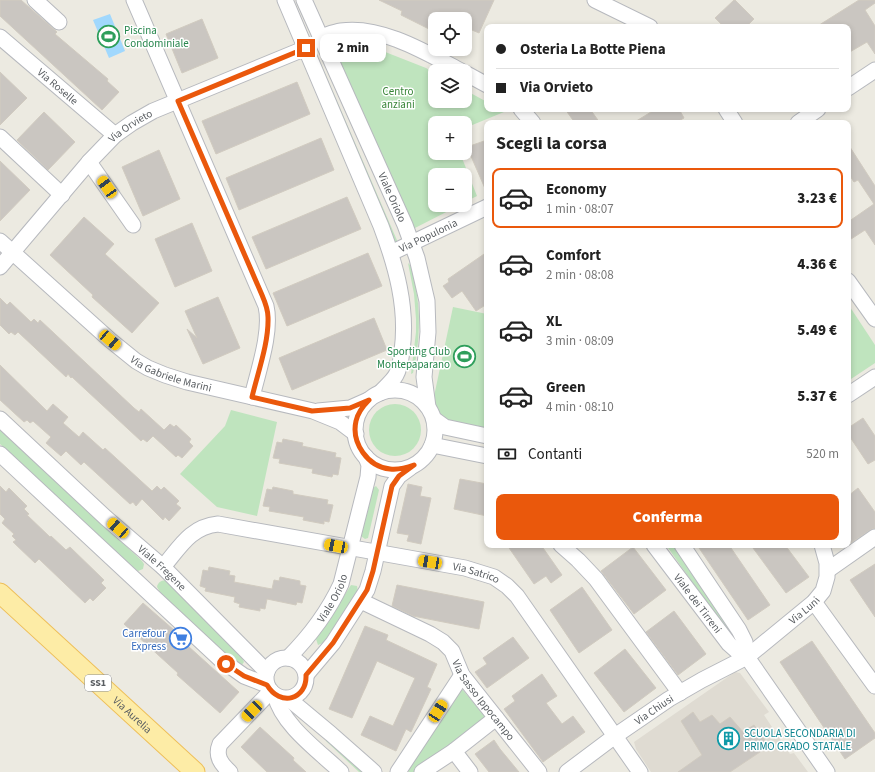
<!DOCTYPE html>
<html lang="it">
<meta charset="utf-8">
<style>
:root{--surface:#fff;--page:#f6f6f6;--text:#222;--muted:#767676;--line:#e0e0e0;--accent:#ea580c}
body{margin:0;font-family:"Source Sans 3",sans-serif;background:var(--page);color:var(--text);height:100vh;display:flex;flex-direction:column;font-size:15px;white-space:nowrap}
*{box-sizing:border-box;margin:0}
p{font-size:13px;color:var(--muted)}
.icon{flex:none;width:22px;height:22px;fill:none;stroke:currentColor;stroke-width:2;stroke-linecap:round;stroke-linejoin:round}
.map{position:relative;flex:1;overflow:hidden}
.drawer{position:absolute;left:484px;top:120px;width:367px;height:428px;display:flex;flex-direction:column;background:var(--surface);border-radius:8px;box-shadow:0 2px 6px #0003}
.drawer>*{flex:none}
.guide{position:absolute;left:484px;top:24px;width:367px;height:88px;border-radius:8px;box-shadow:0 2px 6px #0003;display:grid;align-content:center;height:88px;padding:0 12px;background:var(--surface)}
.tools{position:absolute;left:428px;top:12px;display:grid;gap:8px}
.tools a{display:grid;place-items:center;width:44px;height:44px;border-radius:8px;background:var(--surface);box-shadow:0 2px 6px #0003;font-size:20px}
.end{position:absolute;width:18px;height:18px;margin:-9px;border:5px solid #ea580c;background:#fff;box-shadow:0 0 0 2px #fff}
.from{border-radius:50%}
.bubble{position:absolute;height:28px;border-radius:8px;background:var(--surface);box-shadow:0 2px 6px #0003;font-size:13px;font-weight:800;line-height:28px;text-align:center}
.car{position:absolute;width:12px;height:24px;margin:-12px -6px;border-radius:5px;box-shadow:0 0 3px 1px #0007;background:linear-gradient(#f5c518 24%,#345 0 40%,#f5c518 0 76%,#345 0 86%,#f5c518 0)}
.guide b{display:flex;align-items:center;gap:14px;height:38px;font-size:15px}
.guide b+b{border-top:1px solid var(--line)}
.guide i{width:10px;height:10px;background:var(--text)}
ul{padding:0;list-style:none}
li{display:flex;align-items:center;gap:12px;height:60px;margin:0 8px 6px;padding:0 4px;border:2px solid transparent;border-radius:8px}
li div{flex:1}
li b{display:block;font-size:15px}
li em{font-style:normal;font-weight:800}
li.selected{border-color:var(--accent)}
li>.icon{width:36px;height:36px;stroke-width:1.5}
h2{padding:0 12px;font-size:18px;line-height:48px}
.pay{display:flex;align-items:center;gap:10px;height:44px;padding:0 12px;font-size:15px}
.pay p{margin-inline-start:auto}
.action{display:flex;gap:8px;margin-top:auto;padding:8px 12px}
.action a{flex:1;height:46px;border-radius:8px;background:var(--accent);color:#fff;font-size:16px;font-weight:800;line-height:46px;text-align:center}
.map>svg:first-child{display:block}
</style>
<div class="map">
<svg width="875" height="772" viewBox="0 0 875 772">
<rect width="100%" height="100%" fill="#eceae1"/>
<polygon fill="#dfdbd2" points="735,672 740,673 769,712 764,715 790,754 794,753 808,772 651,772 636,749 634,742"/>
<g fill="#bfe4be">
<polygon points="351,44 370,46 426,68 435,74 435,101 465,101 465,90 487,102 487,109 499,109 504,112 465,128 465,123 435,123 435,153 460,153 477,196 465,202 465,175 435,175 435,205 460,205 413,229 334,47"/>
<polygon points="321,64 399,245 396,247 318,66"/>
<path d="M408,263C413,267 414,276 415,283C421,313 420,342 413,373L411,374L416,332V319L414,294Z"/>
<polygon points="848,304 875,345 875,363 848,381"/>
<polygon points="453,307 487,314 487,432 445,423 433,401"/>
<circle cx="395" cy="430" r="26"/>
<polygon points="231,410 277,422 257,516 217,507 180,474 225,426"/>
<polygon points="0,429 142,561 144,564 143,569 138,571 132,567 0,444"/>
<polygon points="376,486 379,490 368,538 365,539 361,536 372,489"/>
<polygon points="666,545 673,545 741,641 736,644"/>
<path d="M165,580L242,658L244,662L241,666L228,658L160,592L157,587C158,582 161,581 165,580Z"/>
<polygon points="351,585 357,586 358,592 325,642 318,645 316,639"/>
<polygon points="462,689 487,719 414,772 409,772 404,767"/>
<polygon points="325,739 364,772 359,772 326,741"/>
</g>
<polygon fill="#a1d8fd" points="110,14 125,51 109,58 93,20"/>
<g fill="#cac6c1" stroke="#d1cbc0">
<polygon points="0,0 21,0 57,32 55,34 108,79 107,81 119,92 102,110 0,16"/>
<polygon points="379,0 494,0 479,33 465,27 465,19 451,19 442,15 440,19 435,19 435,32 401,15 402,11"/>
<polygon points="734,0 735,0 754,19 746,27 724,27 715,18"/>
<polygon points="859,0 875,0 875,3 865,10 875,26 875,54 867,42 848,53 848,27 816,27"/>
<polygon points="202,19 218,58 182,73 166,34"/>
<polygon points="0,72 27,98 0,125"/>
<polygon points="297,82 310,114 216,154 202,121"/>
<polygon points="565,109 590,109 600,123 575,123"/>
<polygon points="656,109 679,109 684,118 675,123 633,123"/>
<polygon points="44,112 75,142 48,170 17,140"/>
<polygon points="321,138 334,170 239,210 226,178"/>
<polygon points="487,140 487,193 467,147"/>
<polygon points="848,144 875,186 875,245 865,230 848,241 848,222 874,204 858,180 854,182 848,173"/>
<polygon points="159,150 180,199 143,216 122,167"/>
<polygon points="0,161 30,190 0,221"/>
<polygon points="347,197 361,229 266,269 252,237"/>
<polygon points="84,217 114,244 105,254 159,303 132,333 92,297 93,295 50,255"/>
<polygon points="192,223 212,271 175,287 155,239"/>
<polygon points="487,252 487,304 476,311 462,291 452,298 443,286 449,282 448,279"/>
<polygon points="368,253 382,286 287,326 273,293"/>
<polygon points="218,297 240,348 203,364 187,329 197,338 185,311"/>
<polygon points="0,298 7,305 10,302 31,322 34,319 38,323 40,320 134,408 139,412 141,409 164,430 170,424 174,427 176,425 191,439 189,442 193,446 182,458 178,455 176,457 153,436 147,442 143,439 141,441 72,377 71,378 68,374 66,377 18,332 15,335 11,332 9,334 0,325"/>
<polygon points="374,318 387,350 292,390 279,358"/>
<polygon points="0,365 47,411 53,404 68,417 63,423 79,437 83,432 103,450 105,448 152,491 157,486 161,490 164,487 179,501 176,504 181,508 169,521 165,517 163,520 142,499 136,506 133,502 130,504 84,462 81,465 66,451 61,456 46,443 51,437 33,421 30,423 27,420 24,422 0,400"/>
<polygon points="863,418 875,436 875,460 868,464 848,434 848,428"/>
<polygon points="283,439 303,443 302,446 336,453 335,457 341,458 338,475 333,474 332,477 312,473 313,469 279,463 280,459 273,458 277,442 282,443"/>
<polygon points="460,479 487,484 487,516 454,509"/>
<polygon points="408,484 422,487 420,496 431,498 421,544 407,541 409,535 397,533"/>
<polygon points="0,486 6,492 9,488 27,506 24,509 29,514 27,515 50,537 51,536 66,550 70,547 104,580 101,583 106,588 93,601 90,598 85,603 39,559 35,563 13,542 16,540 12,536 14,534 2,523 5,519 0,514"/>
<polygon points="273,487 293,491 293,494 328,500 327,504 333,505 329,522 324,521 324,524 303,520 304,517 269,511 270,507 263,506 267,489 272,490"/>
<polygon points="858,488 875,512 875,528 870,530 851,543 848,539 848,496"/>
<polygon points="507,545 541,545 562,575 551,583 546,576 534,584"/>
<polygon points="697,545 729,545 770,605 748,620"/>
<polygon points="764,545 785,545 809,577 786,593 753,548"/>
<polygon points="633,547 666,590 634,614 601,571"/>
<polygon points="875,564 875,617 850,580"/>
<polygon points="209,567 230,571 229,575 235,576 234,582 272,589 274,580 279,581 280,577 300,581 300,585 306,586 302,603 297,602 296,605 267,599 265,609 260,608 260,611 239,607 240,604 234,602 235,597 205,591 206,588 200,586 203,570 208,571"/>
<polygon points="397,585 484,602 479,629 413,616 392,606"/>
<polygon points="582,587 612,630 579,653 550,610"/>
<polygon points="143,603 190,644 188,646 239,692 220,713 177,675 178,673 124,624"/>
<polygon points="674,611 706,654 678,675 646,632"/>
<polygon points="365,626 388,635 386,640 437,664 427,687 431,689 411,732 406,729 396,751 361,735 370,716 393,726 415,678 377,661 352,718 329,709"/>
<polygon points="513,637 529,658 487,688 475,672 487,664 483,658"/>
<polygon points="812,641 875,733 875,738 845,759 780,662"/>
<polygon points="625,649 656,688 624,712 594,673"/>
<polygon points="542,674 557,696 546,703 562,724 573,716 585,732 543,762 504,709 515,701 512,696"/>
<polygon points="693,712 700,722 712,715 720,724 730,717 743,732 754,725 769,746 730,772 678,772 702,755 681,721"/>
<polygon points="260,727 294,758 293,760 306,772 267,772 241,747"/>
<polygon points="494,740 500,749 519,772 489,772 475,754"/>
</g>
<g fill="none" stroke-linecap="round" stroke-linejoin="round">
<defs>
<g id="minor">
<polyline points="35,0 59,22"/>
<path d="M134,0L266,306C272,332 258,371 252,397"/>
<path d="M285,0L381,226C396,266 408,308 402,351C401,359 400,368 396,375C392,382 385,387 380,393"/>
<path id="s1" d="M304,0L405,225L417,258L427,301L428,332L424,377L428,407"/>
<polyline points="595,0 650,27"/>
<path id="s2" d="M0,37L115,135"/>
<path d="M320,37C327,35 334,32 341,31C381,25 427,53 461,71"/>
<polyline points="465,73 487,85"/>
<polyline points="848,88 875,70"/>
<polyline points="521,109 533,123"/>
<polyline points="726,109 735,123"/>
<polyline points="798,123 818,109"/>
<polyline points="0,137 62,195"/>
<polyline points="89,162 133,225"/>
<path id="s3" d="M0,241L110,340L136,361L148,368L165,375L187,382L313,411L340,422L356,434"/>
<path id="s4" d="M391,253L487,207"/>
<path id="s5" d="M0,267L89,162L115,135L132,123L153,111L306,48"/>
<polyline points="848,281 875,319"/>
<circle cx="395" cy="430" r="40"/>
<polyline points="848,395 875,377"/>
<polyline points="318,411 350,408 368,400"/>
<path id="s6" d="M0,419L106,518L163,567L267,672"/>
<polyline points="434,419 445,427 487,436"/>
<polyline points="432,445 487,456"/>
<polyline points="0,454 220,659 244,676 267,685"/>
<polyline points="561,545 578,560 596,579 680,693"/>
<path id="s7" d="M654,545L729,644L738,652L747,657L827,772"/>
<polyline points="682,545 739,630 745,642 747,657"/>
<path id="s8" d="M163,567C180,547 190,527 218,524L465,568L494,577L507,586L517,596L640,772"/>
<polyline points="828,570 875,537"/>
<path id="s9" d="M361,601L430,634L443,642L452,651L462,675L539,772"/>
<polyline points="814,602 875,686"/>
<circle cx="286" cy="678" r="20"/>
<path id="s10" d="M288,658C309,637 328,612 341,584L368,477L369,465L366,457"/>
<polyline points="306,675 333,643 367,590 373,571 392,486 399,476 410,468"/>
<path d="M275,695C282,725 319,751 341,772"/>
<polyline points="289,699 331,734 374,772"/>
<polyline points="454,751 470,772"/>
<path d="M230,772C221,764 215,756 220,744L271,691"/>
<polyline points="398,772 462,675"/>
<polyline points="422,772 454,751 496,718"/>
<path id="s11" d="M567,772L615,736L669,699L702,680L747,657L814,602L823,591L827,577V563L822,545"/>
</g>
<g id="major">
<path id="s12" d="M0,593L195,772"/>
</g>
</defs>
<use href="#minor" stroke="#b7b9be" stroke-width="17"/>
<use href="#major" stroke="#eebf59" stroke-width="21"/>
<use href="#minor" stroke="#fff" stroke-width="15"/>
<use href="#major" stroke="#fdeca6" stroke-width="19"/>
</g>
<g fill="none" stroke-linecap="round" stroke-linejoin="round">
<path stroke="#ea580c" stroke-width="5" d="M226,664L244,676L267,685C280,707 307,700 306,675L333,643L367,590L373,571L392,486L399,476L414,465C406,468 399,470 390,469C368,467 351,443 356,421C358,412 363,406 369,400L350,408L312,411L252,397C258,372 269,342 268,317C268,309 265,302 262,295L178,101L306,48"/>
</g>
<defs>
<symbol id="stadium-ring" viewBox="-11 -11 22 22"><circle r="9.5" fill="#fff" stroke="#2e9e5b" stroke-width="1.5"/><path d="M0-5a6.5 5 0 1 0 0 10a6.5 5 0 1 0 0-10ZM-3.5-1.8h7v3.6h-7Z" fill="#2e9e5b"/></symbol>
<symbol id="supermarket-ring" viewBox="-11 -11 22 22"><circle r="9.5" fill="#fff" stroke="#3f7fe0" stroke-width="1.5"/><path d="M-6-5.5h2.5l.6 2H6L4.5 2H-2.5L-4.4-4H-6ZM-1.5 3.2a1.3 1.3 0 1 0 .1 0ZM3 3.2a1.3 1.3 0 1 0 .1 0Z" fill="#3f7fe0"/></symbol>
<symbol id="building-ring" viewBox="-11 -11 22 22"><circle r="9.5" fill="#fff" stroke="#0f9aa8" stroke-width="1.5"/><path d="M-4-6H4V6H1V3H-1V6H-4ZM-2.5-4.3h1.7v1.8h-1.7ZM.8-4.3h1.7v1.8H.8ZM-2.5-1h1.7V.8h-1.7ZM.8-1h1.7V.8H.8Z" fill="#0f9aa8"/></symbol>
</defs>
<g fill-rule="evenodd">
<use href="#stadium-ring" x="96" y="24" width="25" height="25"/>
<use href="#stadium-ring" x="452" y="344" width="25" height="25"/>
<use href="#supermarket-ring" x="168" y="626" width="25" height="25"/>
<use href="#building-ring" x="716" y="726" width="25" height="25"/>
</g>
<g text-anchor="middle" dominant-baseline="central" stroke-width="3" stroke-linejoin="round" paint-order="stroke">
<rect fill="#fff" stroke="#8c8e91" stroke-width="1" x="85" y="675" width="26" height="16" rx="3"/>
<g font-size="10" font-weight="bold" fill="#5a5e62">
<text x="98" y="683">SS1</text>
</g>
<g font-size="11" fill="#27864d" stroke="#fff" text-anchor="start">
<text x="124" y="30">Piscina<tspan x="124" dy="13">Condominiale</tspan></text>
<text x="450" y="351" text-anchor="end">Sporting Club<tspan x="450" dy="13">Montepaparano</tspan></text>
</g>
<g font-size="11" fill="#5a5e62" stroke="#fff">
<text stroke="none"><textPath href="#s2" startOffset="76">Via Roselle</textPath></text>
<text stroke="none"><textPath href="#s5" startOffset="193">Via Orvieto</textPath></text>
<text stroke="none"><textPath href="#s1" startOffset="216">Viale Oriolo</textPath></text>
<text stroke="none"><textPath href="#s4" startOffset="41">Via Populonia</textPath></text>
<text stroke="none"><textPath href="#s3" startOffset="219">Via Gabriele Marini</textPath></text>
<text stroke="none"><textPath href="#s6" startOffset="220">Viale Fregene</textPath></text>
<text stroke="none"><textPath href="#s8" startOffset="335">Via Satrico</textPath></text>
<text stroke="none"><textPath href="#s10" startOffset="75">Viale Oriolo</textPath></text>
<text stroke="none"><textPath href="#s7" startOffset="73">Viale dei Tirreni</textPath></text>
<text stroke="none"><textPath href="#s11" startOffset="288">Via Luni</textPath></text>
<text stroke="none"><textPath href="#s9" startOffset="163">Via Sasso Ippocampo</textPath></text>
<text stroke="none"><textPath href="#s11" startOffset="107">Via Chiusi</textPath></text>
<text stroke="none"><textPath href="#s12" startOffset="180">Via Aurelia</textPath></text>
</g>
<g font-size="11" fill="#378437" stroke="#fff">
<text x="398" y="91">Centro<tspan x="398" dy="13">anziani</tspan></text>
</g>
<g font-size="11" fill="#366cbe" stroke="#fff" text-anchor="end">
<text x="166" y="633">Carrefour<tspan x="166" dy="13">Express</tspan></text>
</g>
<g font-size="11" fill="#0d838f" stroke="#fff" text-anchor="start">
<text x="744" y="733">SCUOLA SECONDARIA DI<tspan x="744" dy="13">PRIMO GRADO STATALE</tspan></text>
</g>
</g>
</svg>
<div class="tools">
<a><svg class="icon" aria-label="locate" viewBox="0 0 24 24"><circle cx="12" cy="12" r="6"/><path d="M12 2v4M12 18v4M2 12h4M18 12h4"/></svg></a>
<a><svg class="icon" aria-label="layers" viewBox="0 0 24 24"><path d="M12 4l9 5-9 5-9-5zM3 14l9 5 9-5"/></svg></a>
<a>+</a>
<a>−</a>
</div>
<i class="end from" style="left:226px;top:664px"></i>
<i class="end" style="left:306px;top:48px"></i>
<div class="bubble" style="left:320px;top:34px;width:66px">2 min</div>
<i class="car" style="left:107px;top:187px;rotate:325deg"></i>
<i class="car" style="left:110px;top:340px;rotate:130deg"></i>
<i class="car" style="left:118px;top:528px;rotate:311deg"></i>
<i class="car" style="left:336px;top:546px;rotate:281deg"></i>
<i class="car" style="left:430px;top:562px;rotate:279deg"></i>
<i class="car" style="left:252px;top:711px;rotate:224deg"></i>
<i class="car" style="left:438px;top:711px;rotate:33deg"></i>
<div class="guide">
<b><i class="from"></i>Osteria La Botte Piena</b>
<b><i></i>Via Orvieto</b>
</div>
<section class="drawer">
<h2>Scegli la corsa</h2>
<ul>
<li class="selected"><svg class="icon" aria-label="car" viewBox="0 0 24 24"><path d="M5 17H2v-5l4-1 3-4h7l3 4 3 1v5h-3M9 17h6M6 11h13"/><circle cx="7" cy="17" r="2"/><circle cx="17" cy="17" r="2"/></svg><div><b>Economy</b><p>1 min · 08:07</p></div><em>3.23 €</em></li>
<li><svg class="icon" aria-label="car" viewBox="0 0 24 24"><path d="M5 17H2v-5l4-1 3-4h7l3 4 3 1v5h-3M9 17h6M6 11h13"/><circle cx="7" cy="17" r="2"/><circle cx="17" cy="17" r="2"/></svg><div><b>Comfort</b><p>2 min · 08:08</p></div><em>4.36 €</em></li>
<li><svg class="icon" aria-label="car" viewBox="0 0 24 24"><path d="M5 17H2v-5l4-1 3-4h7l3 4 3 1v5h-3M9 17h6M6 11h13"/><circle cx="7" cy="17" r="2"/><circle cx="17" cy="17" r="2"/></svg><div><b>XL</b><p>3 min · 08:09</p></div><em>5.49 €</em></li>
<li><svg class="icon" aria-label="car" viewBox="0 0 24 24"><path d="M5 17H2v-5l4-1 3-4h7l3 4 3 1v5h-3M9 17h6M6 11h13"/><circle cx="7" cy="17" r="2"/><circle cx="17" cy="17" r="2"/></svg><div><b>Green</b><p>4 min · 08:10</p></div><em>5.37 €</em></li>
</ul>
<div class="pay"><svg class="icon" aria-label="cash" viewBox="0 0 24 24"><path d="M3 7h18v10H3z"/><circle cx="12" cy="12" r="2"/></svg>Contanti<p>520 m</p></div>
<div class="action"><a>Conferma</a></div>
</section>
</div>
